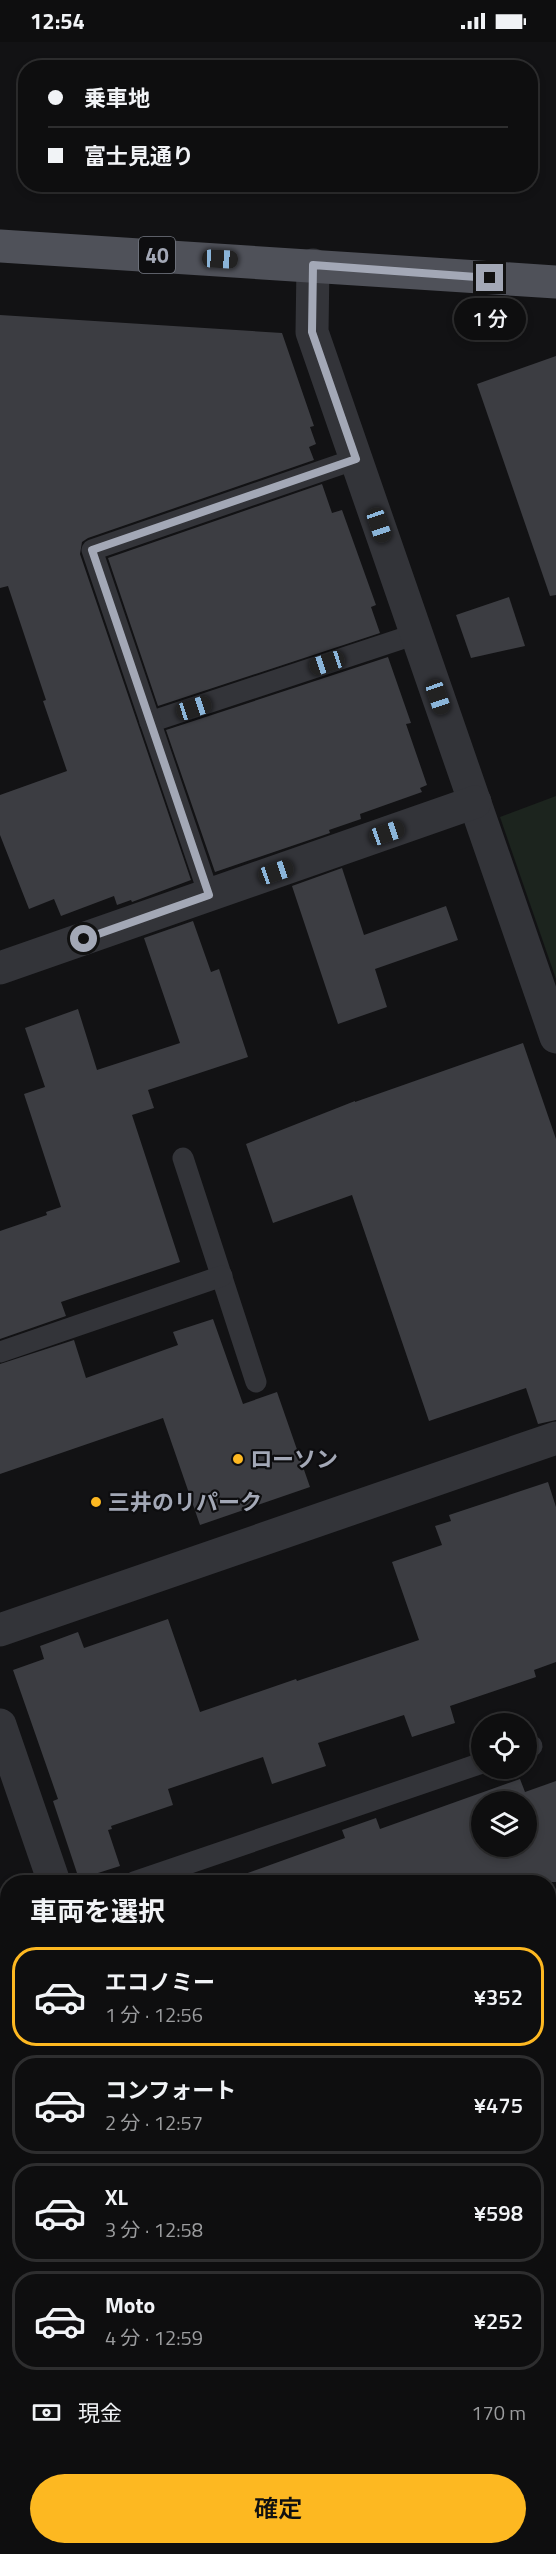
<!DOCTYPE html>
<html lang="ja">
<meta charset="utf-8">
<style>
:root{--surface:#0e0e0f;--page:#171718;--text:#f1f3f6;--muted:#9b9c9e;--line:#2e2e2f;--accent:#fdb821}
body{margin:0;font-family:"Titillium Web","Noto Sans JP",sans-serif;background:var(--page);color:var(--text);height:100vh;display:flex;flex-direction:column;font-size:22px;white-space:nowrap}
*{box-sizing:border-box;margin:0}
p{font-size:20px;color:var(--muted)}
.icon{flex:none;width:33px;height:33px;fill:none;stroke:currentColor;stroke-width:2;stroke-linecap:round;stroke-linejoin:round}
.map{position:relative;flex:1;overflow:hidden}
.panel{position:absolute;left:0px;top:1833px;width:556px;height:680px;display:flex;flex-direction:column;background:var(--surface);border-radius:24px 24px 0 0;box-shadow:0 3px 9px #0003,0 0 0 2px var(--line)}
.panel>*{flex:none}
.banner{position:absolute;left:18px;top:18px;width:520px;height:132px;border-radius:24px;box-shadow:0 3px 9px #0003,0 0 0 2px var(--line);display:grid;align-content:center;height:132px;padding:0 30px;background:var(--surface)}
.controls{position:absolute;left:471px;top:1671px;display:grid;gap:12px}
.controls a{display:grid;place-items:center;width:66px;height:66px;border-radius:50%;background:var(--surface);box-shadow:0 3px 9px #0003,0 0 0 2px var(--line);font-size:30px}
.end{position:absolute;width:27px;height:27px;margin:-14px;border:8px solid #a3a8b6;background:#111;box-shadow:0 0 0 3px #111}
.from{border-radius:50%}
.bubble{position:absolute;height:42px;border-radius:21px;background:var(--surface);box-shadow:0 3px 9px #0003,0 0 0 2px var(--line);font-size:20px;font-weight:600;line-height:42px;text-align:center}
.car{position:absolute;width:18px;height:36px;margin:-18px -9px;border-radius:8px;box-shadow:0 0 4px 2px #0007;background:linear-gradient(#222 24%,#8ab4d8 0 40%,#222 0 76%,#8ab4d8 0 86%,#222 0)}
.banner b{display:flex;align-items:center;gap:21px;height:57px;font-size:22px}
.banner b+b{border-top:2px solid var(--line)}
.banner i{width:15px;height:15px;background:var(--text)}
ul{padding:0;list-style:none}
li{display:flex;align-items:center;gap:18px;height:99px;margin:0 12px 9px;padding:0 18px;border:3px solid var(--line);border-radius:24px}
li div{flex:1}
li b{display:block;font-size:22px}
li em{font-style:normal;font-weight:600}
li.current{border-color:var(--accent)}
li>.icon{width:54px;height:54px;stroke-width:1.5}
h2{padding:0 30px;font-size:27px;line-height:72px}
.pay{display:flex;align-items:center;gap:15px;height:66px;padding:0 30px;font-size:22px}
.pay p{margin-inline-start:auto}
.action{display:flex;gap:12px;margin-top:auto;padding:12px 30px}
.action a{flex:1;height:69px;border-radius:36px;background:var(--accent);color:#111;font-size:24px;font-weight:600;line-height:69px;text-align:center}
.status{display:flex;justify-content:space-between;align-items:center;height:42px;padding:0 30px;background:var(--surface);direction:ltr}
.status svg{height:16px;fill:currentColor}
.map>svg:first-child{display:block}
</style>
<div class="status"><b>12:54</b><svg viewBox="0 0 49 12"><path d="M0 12V9h3v3zM5 12V6h3v6zM10 12V3h3v9zM15 12V0h3v12zM26 1h20v11H26zM47 4h2v5h-2z"/></svg></div>
<div class="map">
<svg width="556" height="2512" viewBox="0 0 556 2512">
<rect width="100%" height="100%" fill="#121214"/>
<polygon fill="#1c241e" points="556,754 556,937 500,775"/>
<g fill="#3c3d42" fill-rule="evenodd">
<polygon points="0,273 282,291 314,384 310,385 316,402 309,405 314,418 88,496 82,500 80,512 191,838 132,860 131,858 117,863 114,854 61,874 54,857 29,867 0,793 0,753 67,729 43,659 46,658 8,544 0,546"/>
<polygon points="556,314 556,553 550,554 477,342"/>
<polygon points="322,442 332,471 342,468 376,563 371,565 380,591 158,664 108,516"/>
<polygon points="509,555 525,604 471,616 456,573"/>
<polygon points="388,615 411,681 406,682 427,743 420,746 422,750 360,772 361,777 329,788 330,791 215,830 166,688"/>
<polygon points="342,826 364,893 446,864 458,898 375,927 387,965 338,982 292,844"/>
<polygon points="193,879 211,930 219,927 248,1015 148,1048 154,1066 132,1073 180,1220 61,1260 66,1274 0,1297 0,1189 47,1173 46,1170 61,1165 24,1052 45,1045 25,986 78,967 97,1028 180,1001 144,896"/>
<polygon points="523,1001 556,1097 556,1378 538,1382 526,1346 429,1379 352,1153 273,1181 246,1102 355,1059 355,1060"/>
<polygon points="213,1277 243,1362 277,1350 310,1445 200,1483 163,1376 0,1432 0,1322 74,1298 86,1336 178,1303 173,1290"/>
<polygon points="548,1440 556,1465 556,1620 534,1628 536,1635 450,1664 455,1681 412,1695 404,1673 318,1701 326,1724 272,1742 263,1715 168,1747 173,1763 111,1784 112,1787 108,1788 120,1824 79,1837 53,1759 58,1757 13,1628 44,1617 40,1604 78,1590 84,1606 168,1577 200,1670 296,1637 297,1639 419,1598 392,1520 442,1503 435,1484 451,1479 449,1473"/>
<path d="M520,1737L525,1750L556,1739V1840H453L450,1831L423,1840H235L234,1836L345,1796L342,1788L376,1776L380,1787ZM482,1760H526V1804H482Z"/>
</g>
<g fill="none" stroke-linecap="round" stroke-linejoin="round">
<g stroke="#333439" stroke-width="21">
<polyline points="150,680 416,592"/>
<polyline points="209,853 92,508 356,417"/>
<polyline points="183,1116 256,1340"/>
<polyline points="0,1310 222,1234"/>
<polyline points="526,1706 532,1704"/>
<polyline points="134,1840 482,1721"/>
<polyline points="0,1861 8,1859"/>
<polyline points="549,1930 556,1927"/>
<polyline points="0,2120 8,2117"/>
<polyline points="549,2439 556,2437"/>
<polyline points="337,2512 357,2505"/>
</g>
<g stroke="#333439" stroke-width="33">
<polyline points="313,223 312,290 556,995"/>
<polyline points="0,926 475,760"/>
<polyline points="0,1588 556,1396"/>
<polyline points="0,1683 54,1840"/>
<polyline points="549,2187 556,2184"/>
<polyline points="0,2377 8,2375"/>
<polyline points="283,2505 285,2512"/>
</g>
<polyline stroke="#4f5159" stroke-width="33" points="0,204 556,240"/>
</g>
<g fill="none" stroke-linecap="round" stroke-linejoin="round">
<polyline stroke="#a3a8b6" stroke-width="8" points="84,897 209,853 92,508 356,417 312,290 313,223 490,236"/>
</g>
<g fill="#fdb821" stroke="#0d0d0f" stroke-width="2">
<circle cx="238" cy="1417" r="6"/>
<circle cx="96" cy="1460" r="6"/>
</g>
<g text-anchor="middle" dominant-baseline="central" stroke-width="4.5" stroke-linejoin="round" paint-order="stroke">
<rect fill="#0d0d0f" stroke="#767a84" stroke-width="1.5" x="139" y="195" width="36" height="36" rx="4.5"/>
<g font-size="21" font-weight="bold" fill="#a3a8b6">
<text x="157" y="213">40</text>
</g>
<g font-size="22" font-weight="bold" fill="#a3a8b6" stroke="#0d0d0f" text-anchor="start">
<text x="250" y="1417">ローソン</text>
<text x="108" y="1460">三井のリパーク</text>
</g>
</g>
</svg>
<div class="controls">
<a><svg class="icon" aria-label="locate" viewBox="0 0 24 24"><circle cx="12" cy="12" r="6"/><path d="M12 2v4M12 18v4M2 12h4M18 12h4"/></svg></a>
<a><svg class="icon" aria-label="layers" viewBox="0 0 24 24"><path d="M12 4l9 5-9 5-9-5zM3 14l9 5 9-5"/></svg></a>
</div>
<i class="end from" style="left:84px;top:897px"></i>
<i class="end" style="left:490px;top:236px"></i>
<div class="bubble" style="left:454px;top:256px;width:72px">1 分</div>
<i class="car" style="left:220px;top:217px;rotate:93deg"></i>
<i class="car" style="left:379px;top:483px;rotate:161deg"></i>
<i class="car" style="left:327px;top:621px;rotate:252deg"></i>
<i class="car" style="left:438px;top:655px;rotate:161deg"></i>
<i class="car" style="left:194px;top:666px;rotate:72deg"></i>
<i class="car" style="left:387px;top:791px;rotate:71deg"></i>
<i class="car" style="left:276px;top:830px;rotate:71deg"></i>
<div class="banner">
<b><i class="from"></i>乗車地</b>
<b><i></i>富士見通り</b>
</div>
<section class="panel">
<h2>車両を選択</h2>
<ul>
<li class="current"><svg class="icon" aria-label="car" viewBox="0 0 24 24"><path d="M5 17H2v-5l4-1 3-4h7l3 4 3 1v5h-3M9 17h6M6 11h13"/><circle cx="7" cy="17" r="2"/><circle cx="17" cy="17" r="2"/></svg><div><b>エコノミー</b><p>1 分 · 12:56</p></div><em>¥352</em></li>
<li><svg class="icon" aria-label="car" viewBox="0 0 24 24"><path d="M5 17H2v-5l4-1 3-4h7l3 4 3 1v5h-3M9 17h6M6 11h13"/><circle cx="7" cy="17" r="2"/><circle cx="17" cy="17" r="2"/></svg><div><b>コンフォート</b><p>2 分 · 12:57</p></div><em>¥475</em></li>
<li><svg class="icon" aria-label="car" viewBox="0 0 24 24"><path d="M5 17H2v-5l4-1 3-4h7l3 4 3 1v5h-3M9 17h6M6 11h13"/><circle cx="7" cy="17" r="2"/><circle cx="17" cy="17" r="2"/></svg><div><b>XL</b><p>3 分 · 12:58</p></div><em>¥598</em></li>
<li><svg class="icon" aria-label="car" viewBox="0 0 24 24"><path d="M5 17H2v-5l4-1 3-4h7l3 4 3 1v5h-3M9 17h6M6 11h13"/><circle cx="7" cy="17" r="2"/><circle cx="17" cy="17" r="2"/></svg><div><b>Moto</b><p>4 分 · 12:59</p></div><em>¥252</em></li>
</ul>
<div class="pay"><svg class="icon" aria-label="cash" viewBox="0 0 24 24"><path d="M3 7h18v10H3z"/><circle cx="12" cy="12" r="2"/></svg>現金<p>170 m</p></div>
<div class="action"><a>確定</a></div>
</section>
</div>
